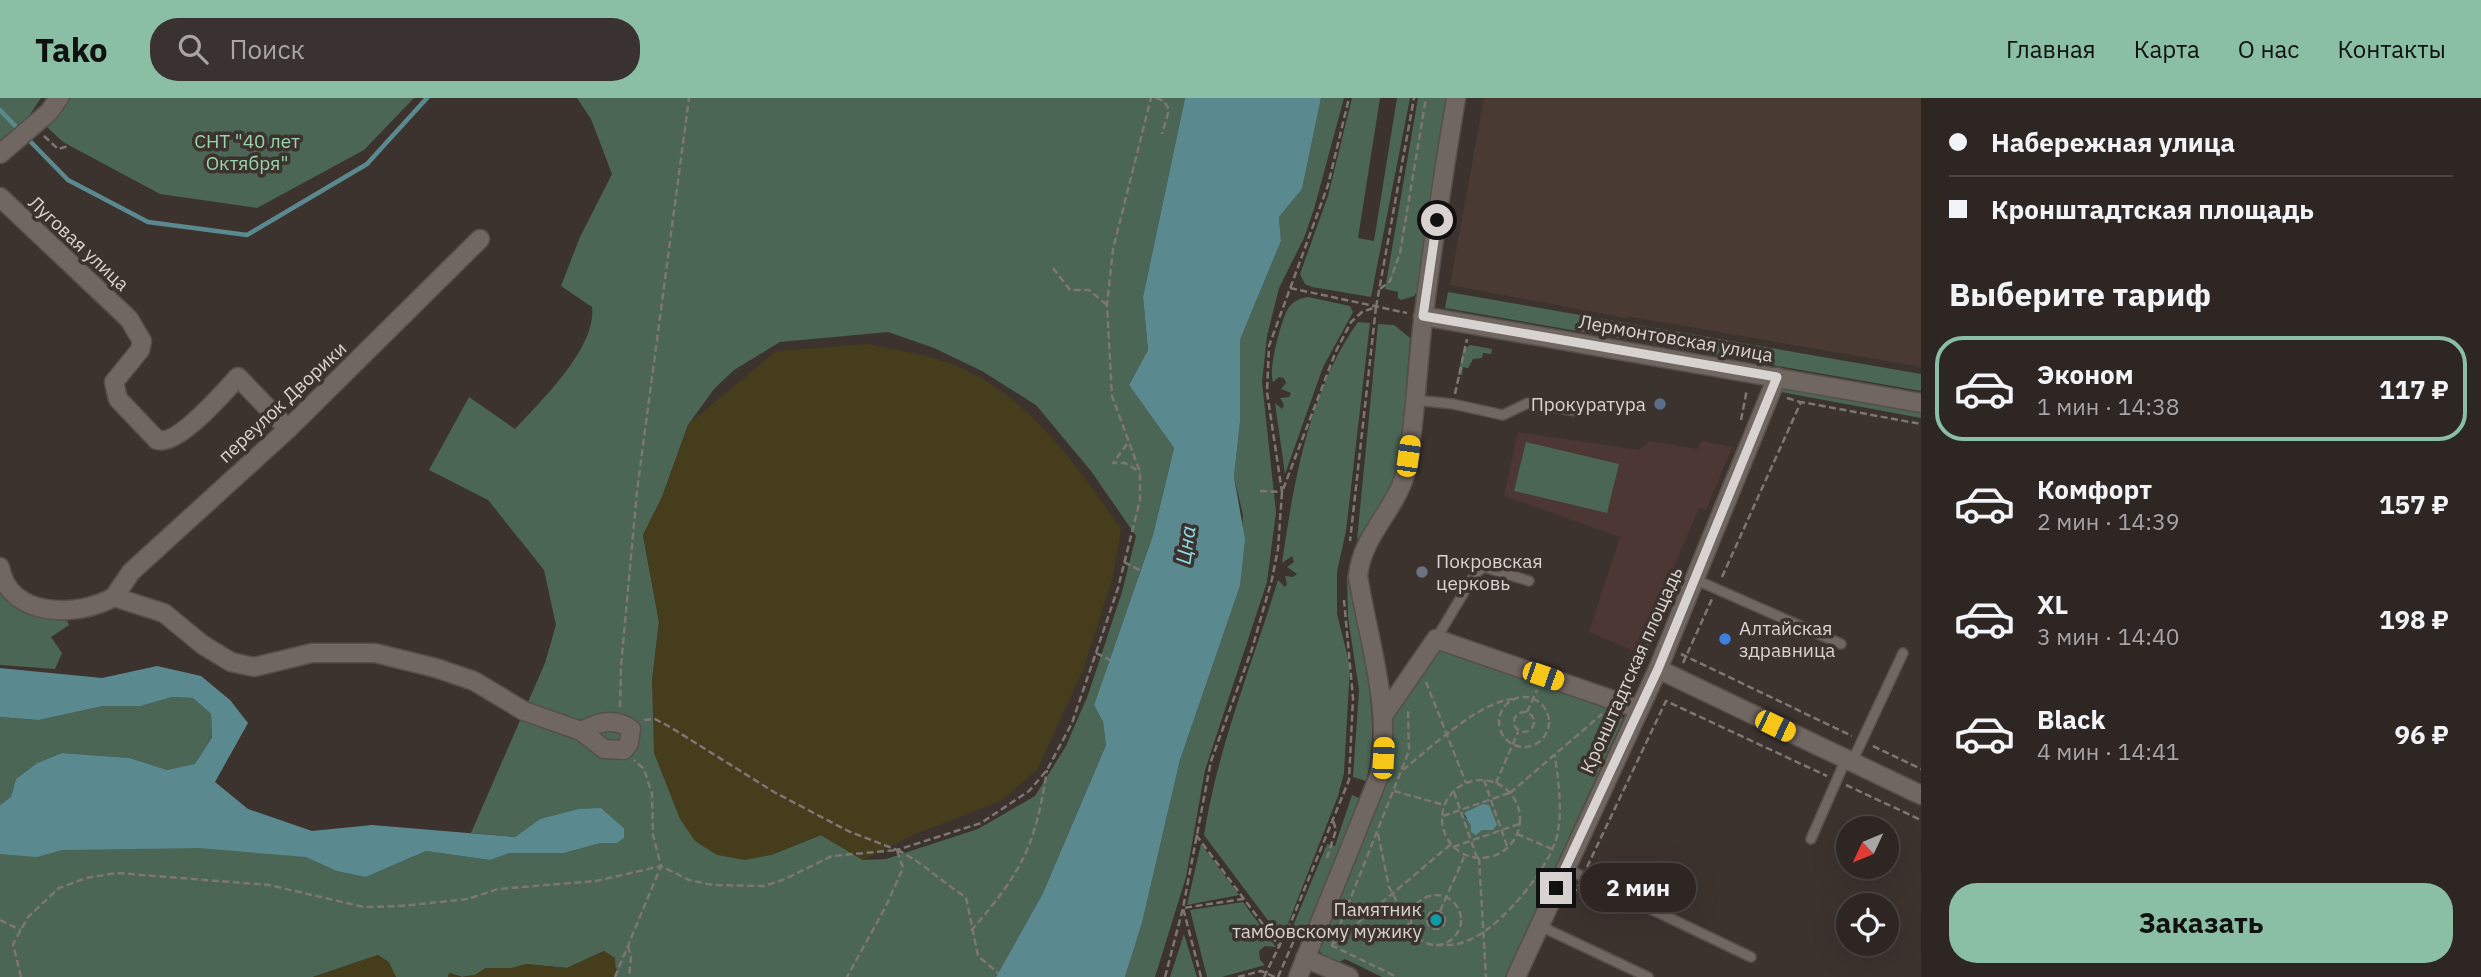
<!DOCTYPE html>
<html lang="ru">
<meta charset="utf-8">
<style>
:root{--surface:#2d2623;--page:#393230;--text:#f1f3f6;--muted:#a7a5a6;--line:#484341;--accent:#8abfa5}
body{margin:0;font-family:"IBM Plex Sans",sans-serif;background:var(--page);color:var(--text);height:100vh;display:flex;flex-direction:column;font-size:26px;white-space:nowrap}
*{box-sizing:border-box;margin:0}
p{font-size:23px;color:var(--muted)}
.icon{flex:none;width:38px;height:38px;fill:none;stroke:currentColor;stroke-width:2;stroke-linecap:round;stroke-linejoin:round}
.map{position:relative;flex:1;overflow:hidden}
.side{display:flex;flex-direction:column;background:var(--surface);width:560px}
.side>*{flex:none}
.banner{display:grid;align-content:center;height:154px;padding:0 28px;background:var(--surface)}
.needle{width:46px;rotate:226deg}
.tools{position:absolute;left:1836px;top:718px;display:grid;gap:14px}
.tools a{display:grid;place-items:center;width:63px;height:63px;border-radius:50%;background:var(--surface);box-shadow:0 7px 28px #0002,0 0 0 2px var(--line);font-size:35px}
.end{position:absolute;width:32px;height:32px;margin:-16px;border:9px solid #d8d3d0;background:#111;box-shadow:0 0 0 4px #111}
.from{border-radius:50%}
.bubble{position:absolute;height:49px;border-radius:24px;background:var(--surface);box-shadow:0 7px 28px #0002,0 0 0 2px var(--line);font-size:23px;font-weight:800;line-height:49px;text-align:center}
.car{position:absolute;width:21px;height:42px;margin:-21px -10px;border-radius:9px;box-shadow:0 0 5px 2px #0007;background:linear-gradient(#f5c518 24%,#345 0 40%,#f5c518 0 76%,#345 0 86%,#f5c518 0)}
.banner b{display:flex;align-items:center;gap:24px;height:66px;font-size:26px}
.banner b+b{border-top:2px solid var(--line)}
.banner i{width:18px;height:18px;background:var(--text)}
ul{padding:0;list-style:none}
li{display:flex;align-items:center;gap:21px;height:105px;margin:0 14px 10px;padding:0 14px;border:4px solid transparent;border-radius:28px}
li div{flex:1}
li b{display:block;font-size:26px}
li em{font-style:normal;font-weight:800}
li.current{border-color:var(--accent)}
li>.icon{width:63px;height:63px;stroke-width:1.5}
h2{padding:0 28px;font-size:32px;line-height:84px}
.primary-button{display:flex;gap:14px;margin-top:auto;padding:14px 28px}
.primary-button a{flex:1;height:80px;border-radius:28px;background:var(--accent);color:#111;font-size:28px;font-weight:800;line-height:80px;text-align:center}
header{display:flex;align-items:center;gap:42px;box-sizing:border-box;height:98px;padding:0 35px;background:var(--accent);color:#111}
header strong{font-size:33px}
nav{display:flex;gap:38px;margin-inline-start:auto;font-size:24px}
.search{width:490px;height:63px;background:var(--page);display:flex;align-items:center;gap:18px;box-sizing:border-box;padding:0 24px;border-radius:28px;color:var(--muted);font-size:26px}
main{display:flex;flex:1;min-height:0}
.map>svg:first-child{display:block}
</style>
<header>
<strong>Tako</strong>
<div class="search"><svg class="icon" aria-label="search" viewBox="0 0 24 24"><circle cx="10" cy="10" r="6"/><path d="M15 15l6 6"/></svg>Поиск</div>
<nav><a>Главная</a><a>Карта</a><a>О нас</a><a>Контакты</a></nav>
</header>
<main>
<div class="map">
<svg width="1921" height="879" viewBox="0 0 1921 879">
<rect width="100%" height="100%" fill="#3c332f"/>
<polygon fill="#493b34" points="1484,0 1921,0 1921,269 1626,218 1626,220 1450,187"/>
<polygon fill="#4c3734" points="1518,334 1639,352 1649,343 1698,351 1701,343 1732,349 1706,412 1699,410 1637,554 1589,534 1620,439 1504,398"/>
<g fill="#4b6654" fill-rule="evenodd">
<polygon points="0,0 41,0 27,21 0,42"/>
<polygon points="70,0 414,0 364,52 257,110 160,96 63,44 47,29"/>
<path d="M577,0H1185L1143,199L1148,252L1129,287L1174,350L1153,437L1094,607L1103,624L1106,647L1043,795L996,879H616L618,873L604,853L567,870L526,866L512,870H486L475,877L462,879L450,875L448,879H396L378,857L313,879H0V724L226,725L366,779L426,753L490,762L510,755H564L601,745H617L624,730L601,710L540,721L515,739L471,735L545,565L556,527L544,472L488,402L429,372L469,299L515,331C541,303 597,249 592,209L561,188L580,139L612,76L591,21ZM888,234L934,250L982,273L1036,307L1091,373L1136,438L1122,494L1088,597L1066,648L1035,698L978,731L886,761L863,762L821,737L771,757L652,583L659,524L643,437L662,399L688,327L714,291L734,272L780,244Z"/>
<polygon points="1321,0 1344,0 1314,111 1304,140 1279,190 1267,238 1262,284 1276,414 1267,484 1205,672 1186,779 1155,879 1125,879 1142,825 1180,662 1240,488 1243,417 1234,379 1240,324 1240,242 1281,143 1279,119 1302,91"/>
<polygon points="1352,0 1380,0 1358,140 1374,143 1397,0 1410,0 1371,199 1312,189 1305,186 1300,176 1328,98"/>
<polygon points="1418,0 1447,0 1418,192 1414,198 1401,202 1398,200 1398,194 1385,191"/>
<polygon points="1448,194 1921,276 1921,293 1445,210"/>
<path d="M1308,199L1350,208L1353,214L1323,269L1285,376L1275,305L1282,311L1284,307L1280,300L1289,299L1291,295L1281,291L1286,285L1284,280L1279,279L1273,284C1268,272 1281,221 1289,209C1294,203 1300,200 1308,199Z"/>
<path d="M1358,224L1370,225L1346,433L1337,474V516L1350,568L1344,675L1338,698L1282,841L1204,737C1218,648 1252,567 1278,482L1285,489L1287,486L1285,478L1293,479L1297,476L1287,469L1294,464L1292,458L1282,465C1294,383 1309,293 1358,224Z"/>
<polygon points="1378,226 1394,227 1410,240 1400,366 1382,405 1357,442"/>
<polygon points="1470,247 1492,251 1491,256 1483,255 1482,260 1473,261 1468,270 1463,269 1462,277 1458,277 1463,253"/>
<polygon points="1782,285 1921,310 1921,320 1781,294"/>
<polygon points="1526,344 1619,366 1607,415 1514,393"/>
<path d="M1347,475C1358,541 1384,616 1366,683L1353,679L1359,592L1348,519Z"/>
<polygon points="0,485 38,518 66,520 69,527 51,539 62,555 55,571 0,567"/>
<path d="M1438,548L1620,611L1623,621L1505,879H1382L1345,861L1336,866L1324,860L1318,850L1387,678L1392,652L1390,622ZM1479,710L1497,727L1493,732H1482L1465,719L1464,715Z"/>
<polygon points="172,599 193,600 211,616 212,638 195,667 167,672 130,660 62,655 37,665 16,681 11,699 0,707 0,619 39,622 103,608 141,608"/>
<polygon points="1352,697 1359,700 1306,840 1291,833 1327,746 1335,748"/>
<polygon points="1201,746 1239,797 1187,807"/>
<polygon points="1243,804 1276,849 1265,848 1259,853 1260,862 1265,867 1222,879 1207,879 1190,812"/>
<polygon points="1184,836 1197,879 1170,879"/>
</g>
<g fill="#453d1c">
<path d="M868,246C893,252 922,255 946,264C1026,292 1074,364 1121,431L1113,479L1083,572L1037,672L1001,703L913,737L863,762L821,737L771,757L745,762L717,757L695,743L680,721L654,655L652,583L659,524L643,437L662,399L688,327L776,253Z"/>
<polygon points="604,853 615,860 616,879 448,879 449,875 462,879 475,877 486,870 512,870 526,866 567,870"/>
<polygon points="378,857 389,864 396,879 313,879"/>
</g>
<g fill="#5a8a90">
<polygon points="1185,0 1321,0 1302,91 1279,119 1281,143 1240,242 1240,324 1234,379 1245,441 1240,488 1180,662 1142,825 1125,879 996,879 1043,795 1106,647 1103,624 1094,607 1153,437 1174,350 1129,287 1148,252 1143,199"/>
<polygon points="157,568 201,578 230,602 248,625 215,684 248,711 312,733 372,727 515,739 540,721 579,711 601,710 624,730 624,740 617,745 601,745 564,755 510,755 490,762 426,753 366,779 337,773 306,759 199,750 62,752 37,759 0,756 0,707 11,699 16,681 37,665 62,655 130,660 167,672 195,666 212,639 211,616 193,600 172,599 141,608 103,608 39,622 0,619 0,570 102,580"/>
<polygon points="1483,706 1489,707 1497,727 1493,732 1482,732 1476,737 1471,734 1471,728 1464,715"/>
</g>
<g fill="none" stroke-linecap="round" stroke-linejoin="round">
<g stroke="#5a8a90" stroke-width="4.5">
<polyline points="0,12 20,33"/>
<polyline points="27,40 68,82 148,124 247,137 367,66 427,0"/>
</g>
<defs>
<g id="lane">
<polyline points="1415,302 1453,306 1503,317 1528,305 1576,313"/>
<polyline points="1694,481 1841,546"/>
<polyline points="1436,541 1475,476 1484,469 1529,483"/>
<polyline points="1852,664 1903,555"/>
<polyline points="1811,741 1846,661"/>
<polyline points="1565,770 1751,859"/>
<polyline points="1540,828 1648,879"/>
</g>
<g id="street">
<polyline points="0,56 49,14 59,0"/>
<path d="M0,99L129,221L142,243L140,252L114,284L118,301L157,342C178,348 223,295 238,279L288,331"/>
<polyline points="1423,218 1921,305"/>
<path d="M0,469C9,520 77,520 114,499L164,515L203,547L231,564L254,569L312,555H375L436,570L474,583L524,613L581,633L604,651L624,652L629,645L631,631C614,619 599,624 581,633"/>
<polyline points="114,499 131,474 288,331 480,141"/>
<polyline points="1658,571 1921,697"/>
<polyline points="1383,618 1436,541 1639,611"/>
<polyline points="1305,860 1349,879"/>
<path d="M1298,879L1379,678C1393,613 1368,542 1358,478C1362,435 1400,409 1407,368C1416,318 1417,266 1424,215C1433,143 1444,72 1456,0"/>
<polyline points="1516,879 1658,571 1777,279"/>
</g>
</defs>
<use href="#lane" stroke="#564f4b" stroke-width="12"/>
<use href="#street" stroke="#564f4b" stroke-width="21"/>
<g stroke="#7d7673" stroke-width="2.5" stroke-dasharray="7 3.5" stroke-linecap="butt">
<polyline points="1156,0 1164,3 1169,12 1162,36"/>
<polyline points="44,38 58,51 69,48"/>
<polyline points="1053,170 1070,192 1089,192 1107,207"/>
<polyline points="1290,190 1407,215"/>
<polyline points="1380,191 1390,183 1400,155 1426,0"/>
<polyline points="1376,209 1414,0"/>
<polyline points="1455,296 1467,241"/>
<polyline points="1787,300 1800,304"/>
<polyline points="1741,322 1747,291"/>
<polyline points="1127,346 1113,365 1125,365 1140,374"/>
<polyline points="1260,393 1282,394 1267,294 1269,248 1328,87 1349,0"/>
<polyline points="1124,464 1141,473"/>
<polyline points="1722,479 1801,304 1921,326"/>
<polyline points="1096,555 1110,562"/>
<polyline points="1681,556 1852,638"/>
<polyline points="1683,565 1712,501"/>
<polyline points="1426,584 1466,685"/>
<polyline points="1628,589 1655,532"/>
<circle cx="1524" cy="624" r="25"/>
<polyline points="620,609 621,568 637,393 689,0"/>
<circle cx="1524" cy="624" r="10"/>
<polyline points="1527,614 1537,592"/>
<polyline points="644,622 655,621 670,629 774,694 848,733 897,752 981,725 1029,693 1047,672 1072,625 1118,490 1140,402 1140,374 1112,298 1107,207 1113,151 1151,0"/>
<polyline points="1873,648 1921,671"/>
<path d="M1403,672C1429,651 1480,603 1513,601"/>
<circle cx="1481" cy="721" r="39"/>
<polyline points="1484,682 1507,748"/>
<polyline points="1496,685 1518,634"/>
<polyline points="1846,687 1921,722"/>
<polyline points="1394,693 1444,707"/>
<polyline points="1454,694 1477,760"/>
<polyline points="1510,695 1602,616"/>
<polyline points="1443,718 1509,695"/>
<polyline points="1378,736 1389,789 1413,834"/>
<polyline points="1517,736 1552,751"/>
<polyline points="1196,737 1280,849"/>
<polyline points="1453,749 1519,726"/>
<path d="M897,752C923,764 941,784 966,799L978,858L998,875"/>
<polyline points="1327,760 1336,732 1333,722"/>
<polyline points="1479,760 1486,879"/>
<polyline points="1587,769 1666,603 1827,678"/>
<circle cx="1436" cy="822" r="25"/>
<polyline points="1569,807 1578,787"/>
<circle cx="1436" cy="822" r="9"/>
<polyline points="1440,813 1465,757"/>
<polyline points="0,822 21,832"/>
<path d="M971,833C1022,773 1035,750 1047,672"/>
<polyline points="1333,846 1451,746"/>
<polyline points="1331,847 1397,879"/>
<polyline points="1332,847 1409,653 1408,610"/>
<path d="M1436,847C1451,848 1464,846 1477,838C1505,823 1550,769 1557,738C1563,712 1558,683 1555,657"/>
<polyline points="628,848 631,860 629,879"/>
<polyline points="21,879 13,846 28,819 59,790 86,780 117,775 269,787 364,809 401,808 468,801 498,791 596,783 661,768 689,782 713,787 764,788 785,781 832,758 897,752 903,770 886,808 847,879"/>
<polyline points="615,879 661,768 653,737 652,696 644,671 634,662"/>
<polyline points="1165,879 1183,810 1211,663 1252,551 1272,481 1278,451 1282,394 1336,253 1351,224 1362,214 1376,209 1350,443"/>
<polyline points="1201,879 1183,810 1243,801"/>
<polyline points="1238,879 1261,873 1275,879"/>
<polyline points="1264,879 1291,824 1349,682 1353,600 1344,502"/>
<polyline points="1278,879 1295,840"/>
</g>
<use href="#lane" stroke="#706662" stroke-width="9"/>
<use href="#street" stroke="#706662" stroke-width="18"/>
</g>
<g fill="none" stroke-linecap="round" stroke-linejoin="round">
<polyline stroke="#d8d3d0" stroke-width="9" points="1437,122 1423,218 1777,279 1658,571 1556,790"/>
</g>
<circle fill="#5c6f8a" stroke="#3c332f" stroke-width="2.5" cx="1660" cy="306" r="7"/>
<circle fill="#6b7280" stroke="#3c332f" stroke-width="2.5" cx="1422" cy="474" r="7"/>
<circle fill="#3f7fe0" stroke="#3c332f" stroke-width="2.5" cx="1725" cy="541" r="7"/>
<circle fill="#0f9aa8" stroke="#3c332f" stroke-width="2.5" cx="1436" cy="822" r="7"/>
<g text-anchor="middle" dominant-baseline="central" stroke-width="7" stroke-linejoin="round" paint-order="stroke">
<g font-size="19" fill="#98d3ac" stroke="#3c332f">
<text x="247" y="43">СНТ "40 лет<tspan x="247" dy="22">Октября"</tspan></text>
</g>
<g font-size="19" fill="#d8d3d0" stroke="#3c332f">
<text transform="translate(79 145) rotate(43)">Луговая улица</text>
<text transform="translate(1676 240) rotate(10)">Лермонтовская улица</text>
<text transform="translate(282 304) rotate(-43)">переулок Дворики</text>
<text transform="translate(1631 572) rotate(-66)">Кронштадтская площадь</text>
</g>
<g font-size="19" fill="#d8d3d0" stroke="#3c332f" text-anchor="end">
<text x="1646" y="306">Прокуратура</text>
<text x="1436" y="463" text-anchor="start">Покровская<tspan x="1436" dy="22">церковь</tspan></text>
<text x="1739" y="530" text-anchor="start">Алтайская<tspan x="1739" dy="22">здравница</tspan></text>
<text x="1422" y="811">Памятник<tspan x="1422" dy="22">тамбовскому мужику</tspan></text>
</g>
<g font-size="21" font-style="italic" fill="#8adde8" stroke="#3c332f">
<text transform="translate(1185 447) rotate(-82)">Цна</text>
</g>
</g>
</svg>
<div class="tools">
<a><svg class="needle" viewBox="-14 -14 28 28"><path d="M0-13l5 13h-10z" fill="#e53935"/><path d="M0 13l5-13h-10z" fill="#a7a5a6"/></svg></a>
<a><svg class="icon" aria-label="locate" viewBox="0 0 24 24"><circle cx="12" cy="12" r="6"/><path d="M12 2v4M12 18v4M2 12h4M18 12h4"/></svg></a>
</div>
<i class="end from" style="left:1437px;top:122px"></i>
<i class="end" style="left:1556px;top:790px"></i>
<div class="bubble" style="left:1580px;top:765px;width:116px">2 мин</div>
<i class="car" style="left:1408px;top:358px;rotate:8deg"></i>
<i class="car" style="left:1543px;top:578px;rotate:109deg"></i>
<i class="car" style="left:1775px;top:628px;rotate:116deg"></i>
<i class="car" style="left:1383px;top:660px;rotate:3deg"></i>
</div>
<section class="side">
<div class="banner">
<b><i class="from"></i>Набережная улица</b>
<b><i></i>Кронштадтская площадь</b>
</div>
<h2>Выберите тариф</h2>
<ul>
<li class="current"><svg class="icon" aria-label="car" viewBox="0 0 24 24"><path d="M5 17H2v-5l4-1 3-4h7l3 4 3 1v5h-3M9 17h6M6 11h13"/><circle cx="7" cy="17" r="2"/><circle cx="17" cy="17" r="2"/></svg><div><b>Эконом</b><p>1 мин · 14:38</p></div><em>117 ₽</em></li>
<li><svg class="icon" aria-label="car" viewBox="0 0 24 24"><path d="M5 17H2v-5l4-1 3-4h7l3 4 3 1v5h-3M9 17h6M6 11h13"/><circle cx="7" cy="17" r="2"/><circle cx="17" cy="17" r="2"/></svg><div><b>Комфорт</b><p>2 мин · 14:39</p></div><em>157 ₽</em></li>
<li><svg class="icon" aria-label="car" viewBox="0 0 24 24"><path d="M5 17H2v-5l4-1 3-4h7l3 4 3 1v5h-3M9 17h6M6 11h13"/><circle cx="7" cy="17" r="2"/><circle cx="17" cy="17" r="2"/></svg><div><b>XL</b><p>3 мин · 14:40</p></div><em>198 ₽</em></li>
<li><svg class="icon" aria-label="car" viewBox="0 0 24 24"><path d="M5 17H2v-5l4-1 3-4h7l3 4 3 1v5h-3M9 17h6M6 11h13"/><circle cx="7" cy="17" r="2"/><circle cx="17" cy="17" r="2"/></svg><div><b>Black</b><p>4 мин · 14:41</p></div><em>96 ₽</em></li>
</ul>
<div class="primary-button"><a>Заказать</a></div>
</section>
</main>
